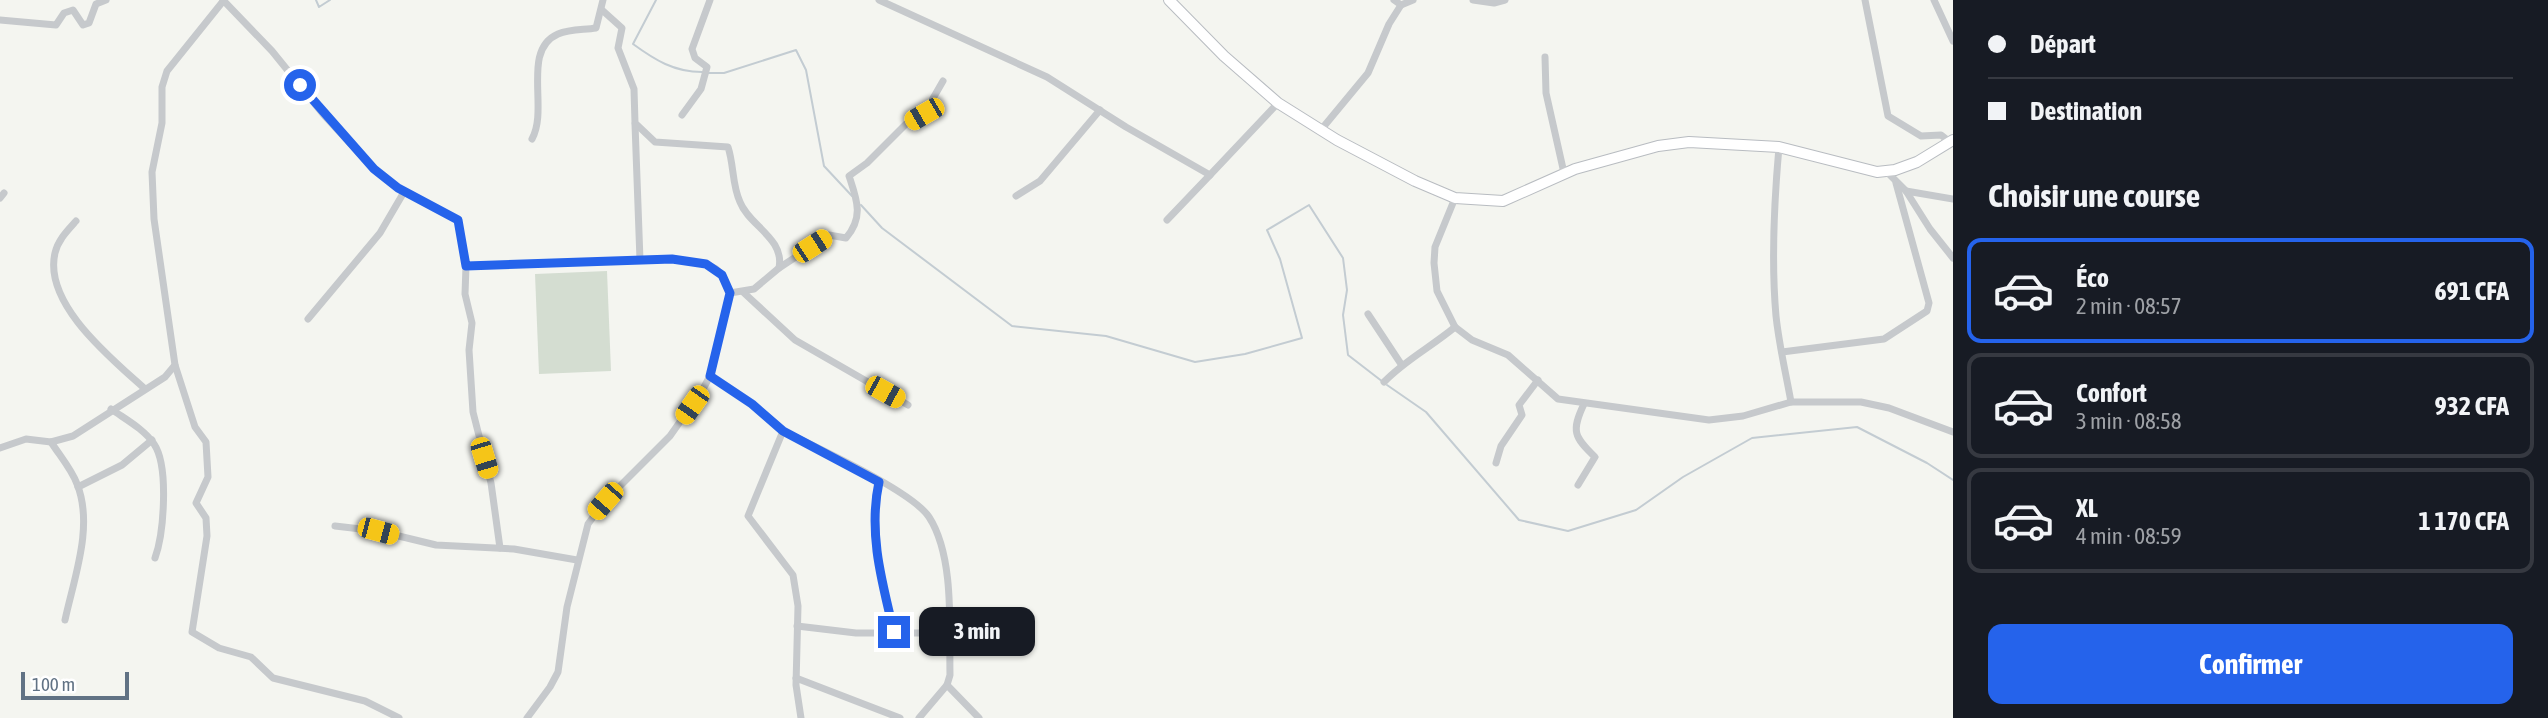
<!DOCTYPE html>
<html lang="fr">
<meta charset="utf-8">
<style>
:root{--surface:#171b24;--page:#20242c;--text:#f1f3f6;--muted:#9ea1a6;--line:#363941;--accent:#2563eb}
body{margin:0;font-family:"Asap Condensed",sans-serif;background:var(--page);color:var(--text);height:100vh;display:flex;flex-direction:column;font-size:26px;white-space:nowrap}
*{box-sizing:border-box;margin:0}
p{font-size:23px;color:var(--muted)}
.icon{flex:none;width:38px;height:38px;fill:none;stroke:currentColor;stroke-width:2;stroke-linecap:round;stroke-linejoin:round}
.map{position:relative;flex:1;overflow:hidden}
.side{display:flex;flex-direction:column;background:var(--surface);width:595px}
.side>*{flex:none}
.top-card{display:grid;align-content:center;height:154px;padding:0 35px;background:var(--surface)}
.scale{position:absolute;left:21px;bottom:18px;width:108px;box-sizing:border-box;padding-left:7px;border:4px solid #617284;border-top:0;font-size:19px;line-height:24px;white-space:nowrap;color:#617284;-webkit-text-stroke:5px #fff;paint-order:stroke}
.end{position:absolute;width:32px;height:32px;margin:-16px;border:9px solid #2563eb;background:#fff;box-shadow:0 0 0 4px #fff}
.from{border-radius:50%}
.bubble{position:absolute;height:49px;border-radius:14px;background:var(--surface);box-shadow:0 2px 5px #0004;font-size:23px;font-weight:700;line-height:49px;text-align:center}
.car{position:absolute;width:21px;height:42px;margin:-21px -10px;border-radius:9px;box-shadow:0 0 5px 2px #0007;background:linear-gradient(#f5c518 24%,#345 0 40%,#f5c518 0 76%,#345 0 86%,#f5c518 0)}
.top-card b{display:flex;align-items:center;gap:24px;height:66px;font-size:26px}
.top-card b+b{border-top:2px solid var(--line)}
.top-card i{width:18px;height:18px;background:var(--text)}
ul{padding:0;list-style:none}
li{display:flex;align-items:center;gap:21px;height:105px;margin:0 14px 10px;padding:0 21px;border:4px solid var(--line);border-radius:14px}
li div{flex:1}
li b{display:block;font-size:26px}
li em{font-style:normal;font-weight:700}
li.on{border-color:var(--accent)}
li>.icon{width:63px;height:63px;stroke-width:1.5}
h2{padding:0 35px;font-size:32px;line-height:84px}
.cta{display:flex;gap:14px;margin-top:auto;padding:14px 35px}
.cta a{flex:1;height:80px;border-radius:14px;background:var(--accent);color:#fff;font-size:28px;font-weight:700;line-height:80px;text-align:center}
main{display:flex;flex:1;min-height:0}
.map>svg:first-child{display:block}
</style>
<main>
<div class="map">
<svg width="1953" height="718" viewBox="0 0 1953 718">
<rect width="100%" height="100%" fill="#f4f5f0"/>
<polygon fill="#d4ddd1" points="607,271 611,371 539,374 535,274"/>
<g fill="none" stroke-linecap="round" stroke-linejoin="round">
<g stroke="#c3ccd2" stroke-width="2">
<polyline points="316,0 319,7 330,0"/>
<path d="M656,0L633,44C655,60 674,72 702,72"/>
<polyline points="707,73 724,73 796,50 806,70 824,166 852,196"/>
<polyline points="861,205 882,228 1012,326 1106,336 1195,362 1245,354 1302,338 1280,259 1267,230 1309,205 1343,258 1347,290 1343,315 1348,355 1383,382"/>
<polyline points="1387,385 1426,412 1519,520 1568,531 1636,510 1683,477 1752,438 1857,427 1927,463 1953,480"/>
</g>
<defs>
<polyline id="secondary" points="1169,0 1224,56 1278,103 1337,140 1415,181 1455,198 1503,201 1575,169 1658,146 1689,142 1779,147 1877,172 1895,170 1917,162 1953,140"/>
</defs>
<use href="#secondary" stroke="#b8bcc1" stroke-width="12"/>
<g stroke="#c6c9cc" stroke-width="7">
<polyline points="223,0 272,51 323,114 374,169 398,188 458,220 466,266 672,259 706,264 716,269 722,275 730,293 710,376 703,389 670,436 605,501 588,524 567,607 558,672 550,687 527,718"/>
<polyline points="879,0 1047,77 1126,127 1210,175 1278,103"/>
<polyline points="1473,0 1494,3 1505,0"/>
<polyline points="1865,0 1888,116 1921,136 1941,135 1950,142"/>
<polyline points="1934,0 1953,41"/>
<polyline points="1401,5 1413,0"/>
<path d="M602,10L622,28L618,48L634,89L635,123L655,142L728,147C734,165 732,185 740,202C749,226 785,238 779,268L754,289L730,293"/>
<polyline points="0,20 56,25 64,13 73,10 83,25 89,23 96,4 106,0"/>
<polyline points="1545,57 1546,93 1564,173"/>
<polyline points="682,115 701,89 707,67 695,58 692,49 710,0"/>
<polyline points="635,124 640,260"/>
<polyline points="1320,131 1368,73 1389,24 1401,5 1394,0"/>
<path d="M532,139C549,109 521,50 558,34C570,29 584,30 596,28L603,0"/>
<path d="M1779,147C1774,203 1771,260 1776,316C1779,345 1786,374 1791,402"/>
<polyline points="1887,172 1906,191 1953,199"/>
<polyline points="1906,191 1930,229 1953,258"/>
<polyline points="1016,196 1040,181 1100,110"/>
<polyline points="0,198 4,193"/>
<polyline points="1455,198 1435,247 1434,263 1437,291 1455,327 1472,340 1508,355 1558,399 1709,420 1743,416 1791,402 1861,402 1889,408 1953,432"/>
<polyline points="1167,220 1210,175"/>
<path d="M76,221C67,231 58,240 55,253C43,304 112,359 145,389"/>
<polyline points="466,266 465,294 472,323 469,350 473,412 491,483 500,548"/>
<path d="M779,268L829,235L846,238C864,217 857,200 849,176L867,163L906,124L924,114L943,81"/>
<polyline points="743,292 795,340 908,405"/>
<polyline points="1368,314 1401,364"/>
<polyline points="308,319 380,233 404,192"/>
<polyline points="1782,352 1884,339 1927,311 1929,303 1896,183"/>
<polyline points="175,365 195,427 206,442 208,477 196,503 206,518 207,536 192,632 219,648 251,657 273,678 365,701 399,718"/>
<polyline points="710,376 752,404 783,431 748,516 793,575 798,606 796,685 801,718"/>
<path d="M1384,382C1405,360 1431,347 1455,327"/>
<path d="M111,409C125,419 144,429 154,444C169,466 164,533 155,558"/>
<path d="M783,431C815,447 912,491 929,517C955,557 949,629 950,675L947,685L919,718"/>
<path d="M51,442C60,456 72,470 77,484C94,526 74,578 65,620"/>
<polyline points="0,448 26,439 51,442 73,436 165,377 175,365 154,219 152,172 162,123 162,87 167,71 224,0"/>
<polyline points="1496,463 1501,446 1522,415 1519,405 1538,380"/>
<path d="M879,482C868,534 882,582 894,632"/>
<path d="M1578,485L1595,457C1574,437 1571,431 1584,404"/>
<polyline points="78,487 122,465 152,440"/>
<polyline points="335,526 378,531 436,545 514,549 577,560"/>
<polyline points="797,626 856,633 949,633"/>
<polyline points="796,678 900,718"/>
<polyline points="947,685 979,718"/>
</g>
<use href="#secondary" stroke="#fff" stroke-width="10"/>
</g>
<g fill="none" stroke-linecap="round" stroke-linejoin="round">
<path stroke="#2563eb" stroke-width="9" d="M300,85L374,169L398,188L458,220L466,266L672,259L706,264L722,275L730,293L710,376L752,404L783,431L879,482C868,533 882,582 894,632"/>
</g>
</svg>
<div class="scale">100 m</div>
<i class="end from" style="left:300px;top:85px"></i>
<i class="end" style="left:894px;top:632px"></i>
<div class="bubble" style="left:919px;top:607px;width:116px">3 min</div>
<i class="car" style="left:924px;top:114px;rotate:240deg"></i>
<i class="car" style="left:812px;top:246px;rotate:57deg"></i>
<i class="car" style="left:885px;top:392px;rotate:119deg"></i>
<i class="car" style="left:692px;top:405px;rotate:215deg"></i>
<i class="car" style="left:484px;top:458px;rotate:163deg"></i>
<i class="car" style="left:605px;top:501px;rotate:221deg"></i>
<i class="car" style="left:378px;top:531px;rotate:105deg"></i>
</div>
<section class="side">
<div class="top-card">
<b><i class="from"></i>Départ</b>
<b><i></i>Destination</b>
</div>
<h2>Choisir une course</h2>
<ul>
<li class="on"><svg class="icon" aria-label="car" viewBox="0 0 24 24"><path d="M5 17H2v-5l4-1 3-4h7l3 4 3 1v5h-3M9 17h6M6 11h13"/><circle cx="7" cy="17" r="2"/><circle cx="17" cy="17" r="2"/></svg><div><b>Éco</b><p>2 min · 08:57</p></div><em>691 CFA</em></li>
<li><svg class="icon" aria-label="car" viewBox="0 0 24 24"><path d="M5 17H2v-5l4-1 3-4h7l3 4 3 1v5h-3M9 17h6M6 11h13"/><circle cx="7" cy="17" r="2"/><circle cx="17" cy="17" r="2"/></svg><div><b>Confort</b><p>3 min · 08:58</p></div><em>932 CFA</em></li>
<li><svg class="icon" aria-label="car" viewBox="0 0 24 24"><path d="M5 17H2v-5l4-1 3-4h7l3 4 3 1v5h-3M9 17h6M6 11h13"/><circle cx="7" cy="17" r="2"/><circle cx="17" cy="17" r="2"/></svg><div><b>XL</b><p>4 min · 08:59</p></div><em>1 170 CFA</em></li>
</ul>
<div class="cta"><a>Confirmer</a></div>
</section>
</main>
